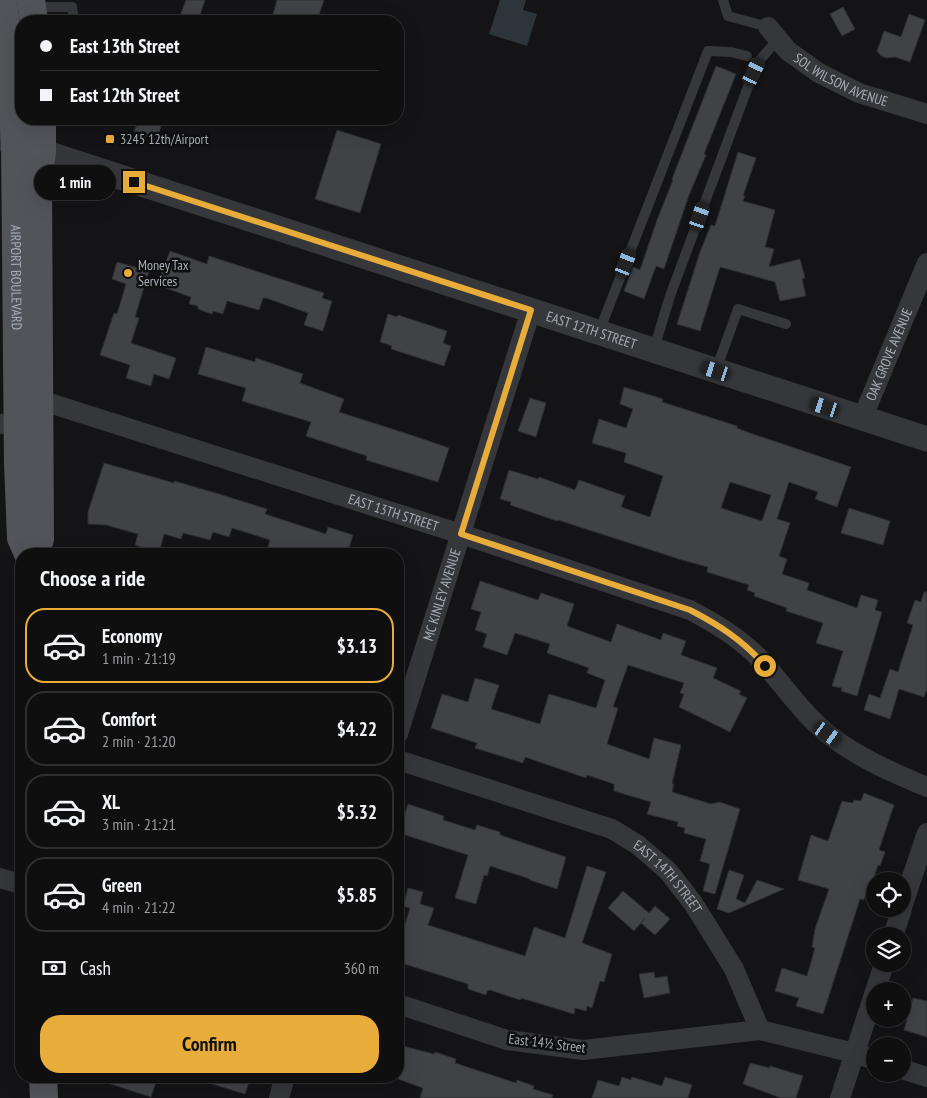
<!DOCTYPE html>
<meta charset="utf-8">
<style>
:root{--surface:#0f0f10;--page:#1d1d1e;--text:#f1f3f6;--muted:#9b9c9f;--line:#2f2f30;--accent:#e8ac3a}
body{margin:0;font-family:"PT Sans Narrow",sans-serif;background:var(--page);color:var(--text);height:100vh;display:flex;flex-direction:column;font-size:19px;white-space:nowrap}
*{box-sizing:border-box;margin:0}
p{font-size:16px;color:var(--muted)}
.icon{flex:none;width:28px;height:28px;fill:none;stroke:currentColor;stroke-width:2;stroke-linecap:round;stroke-linejoin:round}
.map{position:relative;flex:1;overflow:hidden}
.details{position:absolute;left:15px;top:548px;width:389px;height:535px;display:flex;flex-direction:column;background:var(--surface);border-radius:20px;box-shadow:0 5px 20px #0002,0 0 0 1px var(--line)}
.details>*{flex:none}
.banner{position:absolute;left:15px;top:15px;width:389px;height:110px;border-radius:20px;box-shadow:0 5px 20px #0002,0 0 0 1px var(--line);display:grid;align-content:center;height:110px;padding:0 25px;background:var(--surface)}
.controls{position:absolute;left:866px;top:872px;display:grid;gap:10px}
.controls a{display:grid;place-items:center;width:45px;height:45px;border-radius:50%;background:var(--surface);box-shadow:0 5px 20px #0002,0 0 0 1px var(--line);font-size:25px}
.end{position:absolute;width:22px;height:22px;margin:-11px;border:6px solid #e8ac3a;background:#111;box-shadow:0 0 0 2px #111}
.from{border-radius:50%}
.bubble{position:absolute;height:35px;border-radius:18px;background:var(--surface);box-shadow:0 5px 20px #0002,0 0 0 1px var(--line);font-size:16px;font-weight:700;line-height:35px;text-align:center}
.car{position:absolute;width:15px;height:30px;margin:-15px -8px;border-radius:6px;box-shadow:0 0 4px 1px #0007;background:linear-gradient(#222 24%,#8ab4d8 0 40%,#222 0 76%,#8ab4d8 0 86%,#222 0)}
.banner b{display:flex;align-items:center;gap:18px;height:48px;font-size:19px}
.banner b+b{border-top:1px solid var(--line)}
.banner i{width:12px;height:12px;background:var(--text)}
ul{padding:0;list-style:none}
li{display:flex;align-items:center;gap:15px;height:75px;margin:0 10px 8px;padding:0 15px;border:2px solid var(--line);border-radius:20px}
li div{flex:1}
li b{display:block;font-size:19px}
li em{font-style:normal;font-weight:700}
li.selected{border-color:var(--accent)}
li>.icon{width:45px;height:45px;stroke-width:1.5}
h2{padding:0 25px;font-size:22px;line-height:60px}
.pay{display:flex;align-items:center;gap:12px;height:55px;padding:0 25px;font-size:19px}
.pay p{margin-inline-start:auto}
.cta{display:flex;gap:10px;margin-top:auto;padding:10px 25px}
.cta a{flex:1;height:58px;border-radius:20px;background:var(--accent);color:#111;font-size:20px;font-weight:700;line-height:58px;text-align:center}
.map>svg:first-child{display:block}
</style>
<div class="map">
<svg width="927" height="1098" viewBox="0 0 927 1098">
<rect width="100%" height="100%" fill="#141416"/>
<polygon fill="#2d353b" points="500,0 526,0 523,10 537,14 527,46 489,34"/>
<g fill="#414246" stroke="#2e2f32" fill-rule="evenodd">
<polygon points="186,0 205,0 198,21 178,21"/>
<polygon points="277,0 324,0 317,21 271,21"/>
<polygon points="843,7 855,29 842,36 830,14"/>
<polygon points="909,14 925,20 910,62 895,57 887,58 881,56 877,51 884,31 901,37"/>
<polygon points="716,66 736,74 704,154 706,155 689,195 664,269 656,266 644,299 624,291 633,267 640,270 657,220 673,180 672,179"/>
<polygon points="139,119 164,119 156,140 134,132"/>
<polygon points="337,130 381,144 360,213 315,199"/>
<polygon points="738,152 756,158 743,196 745,196 743,201 775,210 765,247 774,249 769,267 800,259 805,278 802,279 806,296 780,301 775,282 720,267 700,331 677,324 700,252 711,225 715,226"/>
<polygon points="170,251 207,264 209,256 324,293 322,298 332,301 323,331 304,325 308,313 266,298 263,298 259,310 227,301 223,314 213,311 212,314 198,309 198,306 189,304 191,297 157,285"/>
<polygon points="117,262 149,271 135,317 139,318 131,343 176,358 169,379 154,374 151,386 126,378 130,365 100,355 114,313 117,314 118,311 126,284 112,279"/>
<polygon points="388,314 397,317 398,315 447,331 443,343 451,346 444,366 391,349 392,346 380,342"/>
<polygon points="206,347 255,362 256,358 303,374 300,383 344,399 339,412 414,436 449,448 438,482 366,460 367,456 306,436 311,422 242,401 246,388 198,374"/>
<path d="M624,387L663,399L662,402L737,426V428L747,432L851,467L837,507L815,499L818,492L789,482L777,519L790,523L779,556L787,559L782,574L809,583L807,590L857,608L861,595L878,600L875,610L882,612L857,696L841,691L842,688L832,686L843,651L816,643L823,623L786,611L787,608L754,596L755,593L747,590L749,585L707,572L708,567L682,560L558,520L557,521L510,505L511,502L500,499L509,470L538,479L539,477L575,490L579,480L625,496L621,507L650,517L663,476L624,462L626,453L592,443L599,419L626,428L633,409L620,404ZM730,482L771,495L762,521L721,508Z"/>
<polygon points="530,398 546,403 536,437 518,431"/>
<polygon points="104,463 174,483 174,481 219,494 267,509 265,514 326,534 328,527 353,535 347,554 266,554 270,540 232,528 229,537 213,532 210,540 183,533 181,539 164,534 159,553 135,545 138,534 106,525 88,524 88,512"/>
<polygon points="849,508 890,521 883,545 841,533"/>
<polygon points="480,581 538,600 541,593 574,604 567,626 611,642 617,624 661,640 663,633 686,641 681,655 717,668 713,678 741,691 739,694 747,698 730,732 679,707 684,694 680,693 684,683 628,665 613,707 618,708 607,744 649,759 654,738 681,745 672,784 674,784 672,792 711,804 720,802 740,809 715,894 703,891 710,864 700,861 706,839 684,833 685,828 677,826 678,822 647,814 651,802 614,791 614,784 587,775 586,778 525,757 523,763 475,748 477,743 431,728 442,694 468,702 475,678 499,685 491,709 540,724 549,694 596,708 605,680 587,673 589,668 547,653 550,644 515,633 507,655 483,647 487,634 475,630 481,612 471,609"/>
<polygon points="924,592 927,592 927,689 924,697 899,689 890,719 864,710 869,694 880,698 890,669 898,672 913,625 907,623 915,600 921,602"/>
<polygon points="864,793 894,805 879,850 885,852 880,866 878,865 869,894 866,893 864,900 860,899 823,1014 796,1006 799,998 775,991 782,968 807,976 815,948 812,947 815,929 829,889 798,880 811,835 828,841 842,801 853,803 854,800 861,801"/>
<polygon points="408,804 444,816 443,820 475,830 477,825 500,832 500,835 566,857 557,889 530,880 530,879 490,866 487,876 484,875 476,904 455,898 468,855 399,833"/>
<polygon points="587,866 606,872 582,943 612,954 604,982 600,981 592,1008 587,1006 586,1011 575,1008 574,1014 521,998 520,1000 490,990 487,991 486,995 468,989 468,984 398,962 398,947 410,908 403,906 408,888 423,892 420,904 434,908 428,925 525,956 534,927 565,938"/>
<polygon points="729,870 744,875 736,899 745,903 757,880 784,889 729,913 717,909"/>
<polygon points="623,891 649,913 655,906 670,919 655,935 641,923 645,918 634,931 608,908"/>
<polygon points="654,972 655,978 667,976 670,993 644,998 639,974"/>
<polygon points="913,998 927,1001 927,1037 904,1030"/>
<polygon points="403,1046 434,1054 435,1052 456,1059 455,1063 516,1083 517,1080 534,1086 533,1089 553,1095 552,1098 420,1098 423,1088 398,1079 398,1062"/>
<polygon points="750,1063 770,1068 770,1066 803,1076 796,1098 781,1098 743,1084"/>
<polygon points="95,1076 158,1076 151,1097 95,1079"/>
<polygon points="199,1076 240,1076 250,1079 245,1094 199,1080"/>
<polygon points="622,1077 631,1080 632,1077 662,1086 665,1077 692,1085 688,1098 592,1098 598,1080 619,1086"/>
</g>
<g fill="none" stroke-linecap="round" stroke-linejoin="round">
<g stroke="#36373b" stroke-width="10">
<polyline points="723,0 728,16 768,27"/>
<polyline points="33,7 72,7 74,21"/>
<polyline points="599,332 708,51 731,52 747,56"/>
<polyline points="654,349 670,296 749,84 759,61 778,39"/>
<polyline points="716,370 738,309 786,324"/>
</g>
<g stroke="#36373b" stroke-width="20">
<path id="s1" d="M768,27L788,51L819,73L859,93L927,114"/>
<path id="s2" d="M40,400L461,534L690,610C713,622 735,635 754,653C780,679 799,711 829,735C859,758 893,773 927,787"/>
<path id="s3" d="M862,419L927,263"/>
<polyline points="0,424 18,422"/>
<path id="s4" d="M398,734L531,310"/>
<path id="s5" d="M398,760L612,829L638,845L668,871L693,903L734,969L760,1030L854,1053L875,1060"/>
<polyline points="0,878 21,884"/>
<polyline points="902,907 927,833"/>
<polyline points="893,936 902,909"/>
<polyline points="398,1004 507,1040 583,1050 760,1030"/>
<polyline points="902,1069 927,1077"/>
<polyline points="279,1098 285,1076"/>
<polyline points="840,1098 884,964"/>
</g>
<path stroke="#36373b" stroke-width="25" id="s6" d="M0,138L927,439"/>
<g stroke="#52545a" stroke-width="28">
<path id="s7" d="M3,0L8,39L15,143L18,464L21,538L28,554"/>
<polyline points="31,0 34,21"/>
<polyline points="34,554 40,539 38,182 42,152 42,119"/>
<polyline points="43,1076 44,1098"/>
</g>
</g>
<g fill="none" stroke-linecap="round" stroke-linejoin="round">
<path stroke="#e8ac3a" stroke-width="6" d="M134,182L531,310L461,534L690,610C719,625 744,641 765,666"/>
</g>
<g fill="#e8ac3a" stroke="#0f0f11" stroke-width="2">
<rect x="105" y="134" width="10" height="10" rx="2.5"/>
<circle cx="128" cy="273" r="5"/>
</g>
<g text-anchor="middle" dominant-baseline="central" stroke-width="5" stroke-linejoin="round" paint-order="stroke">
<g font-size="14" fill="#a7acb6" stroke="#0f0f11">
<text stroke="none"><textPath href="#s1" startOffset="92">SOL WILSON AVENUE</textPath></text>
<text stroke="none"><textPath href="#s7" startOffset="278">AIRPORT BOULEVARD</textPath></text>
<text stroke="none"><textPath href="#s6" startOffset="622">EAST 12TH STREET</textPath></text>
<text stroke="none"><textPath href="#s3" startOffset="70">OAK GROVE AVENUE</textPath></text>
<text stroke="none"><textPath href="#s2" startOffset="371">EAST 13TH STREET</textPath></text>
<text stroke="none"><textPath href="#s4" startOffset="146">MC KINLEY AVENUE</textPath></text>
<text stroke="none"><textPath href="#s5" startOffset="299">EAST 14TH STREET</textPath></text>
<text transform="translate(547 1043) rotate(7)">East 14½ Street</text>
</g>
<g font-size="14" fill="#a7acb6" stroke="#0f0f11" text-anchor="start">
<text x="120" y="139">3245 12th/Airport</text>
<text x="138" y="265">Money Tax<tspan x="138" dy="16">Services</tspan></text>
</g>
</g>
</svg>
<div class="controls">
<a><svg class="icon" aria-label="locate" viewBox="0 0 24 24"><circle cx="12" cy="12" r="6"/><path d="M12 2v4M12 18v4M2 12h4M18 12h4"/></svg></a>
<a><svg class="icon" aria-label="layers" viewBox="0 0 24 24"><path d="M12 4l9 5-9 5-9-5zM3 14l9 5 9-5"/></svg></a>
<a>+</a>
<a>−</a>
</div>
<i class="end from" style="left:765px;top:666px"></i>
<i class="end" style="left:134px;top:182px"></i>
<div class="bubble" style="left:34px;top:165px;width:82px">1 min</div>
<i class="car" style="left:754px;top:72px;rotate:25deg"></i>
<i class="car" style="left:700px;top:216px;rotate:19deg"></i>
<i class="car" style="left:626px;top:263px;rotate:21deg"></i>
<i class="car" style="left:716px;top:371px;rotate:288deg"></i>
<i class="car" style="left:825px;top:407px;rotate:288deg"></i>
<i class="car" style="left:828px;top:734px;rotate:125deg"></i>
<div class="banner">
<b><i class="from"></i>East 13th Street</b>
<b><i></i>East 12th Street</b>
</div>
<section class="details">
<h2>Choose a ride</h2>
<ul>
<li class="selected"><svg class="icon" aria-label="car" viewBox="0 0 24 24"><path d="M5 17H2v-5l4-1 3-4h7l3 4 3 1v5h-3M9 17h6M6 11h13"/><circle cx="7" cy="17" r="2"/><circle cx="17" cy="17" r="2"/></svg><div><b>Economy</b><p>1 min · 21:19</p></div><em>$3.13</em></li>
<li><svg class="icon" aria-label="car" viewBox="0 0 24 24"><path d="M5 17H2v-5l4-1 3-4h7l3 4 3 1v5h-3M9 17h6M6 11h13"/><circle cx="7" cy="17" r="2"/><circle cx="17" cy="17" r="2"/></svg><div><b>Comfort</b><p>2 min · 21:20</p></div><em>$4.22</em></li>
<li><svg class="icon" aria-label="car" viewBox="0 0 24 24"><path d="M5 17H2v-5l4-1 3-4h7l3 4 3 1v5h-3M9 17h6M6 11h13"/><circle cx="7" cy="17" r="2"/><circle cx="17" cy="17" r="2"/></svg><div><b>XL</b><p>3 min · 21:21</p></div><em>$5.32</em></li>
<li><svg class="icon" aria-label="car" viewBox="0 0 24 24"><path d="M5 17H2v-5l4-1 3-4h7l3 4 3 1v5h-3M9 17h6M6 11h13"/><circle cx="7" cy="17" r="2"/><circle cx="17" cy="17" r="2"/></svg><div><b>Green</b><p>4 min · 21:22</p></div><em>$5.85</em></li>
</ul>
<div class="pay"><svg class="icon" aria-label="cash" viewBox="0 0 24 24"><path d="M3 7h18v10H3z"/><circle cx="12" cy="12" r="2"/></svg>Cash<p>360 m</p></div>
<div class="cta"><a>Confirm</a></div>
</section>
</div>
